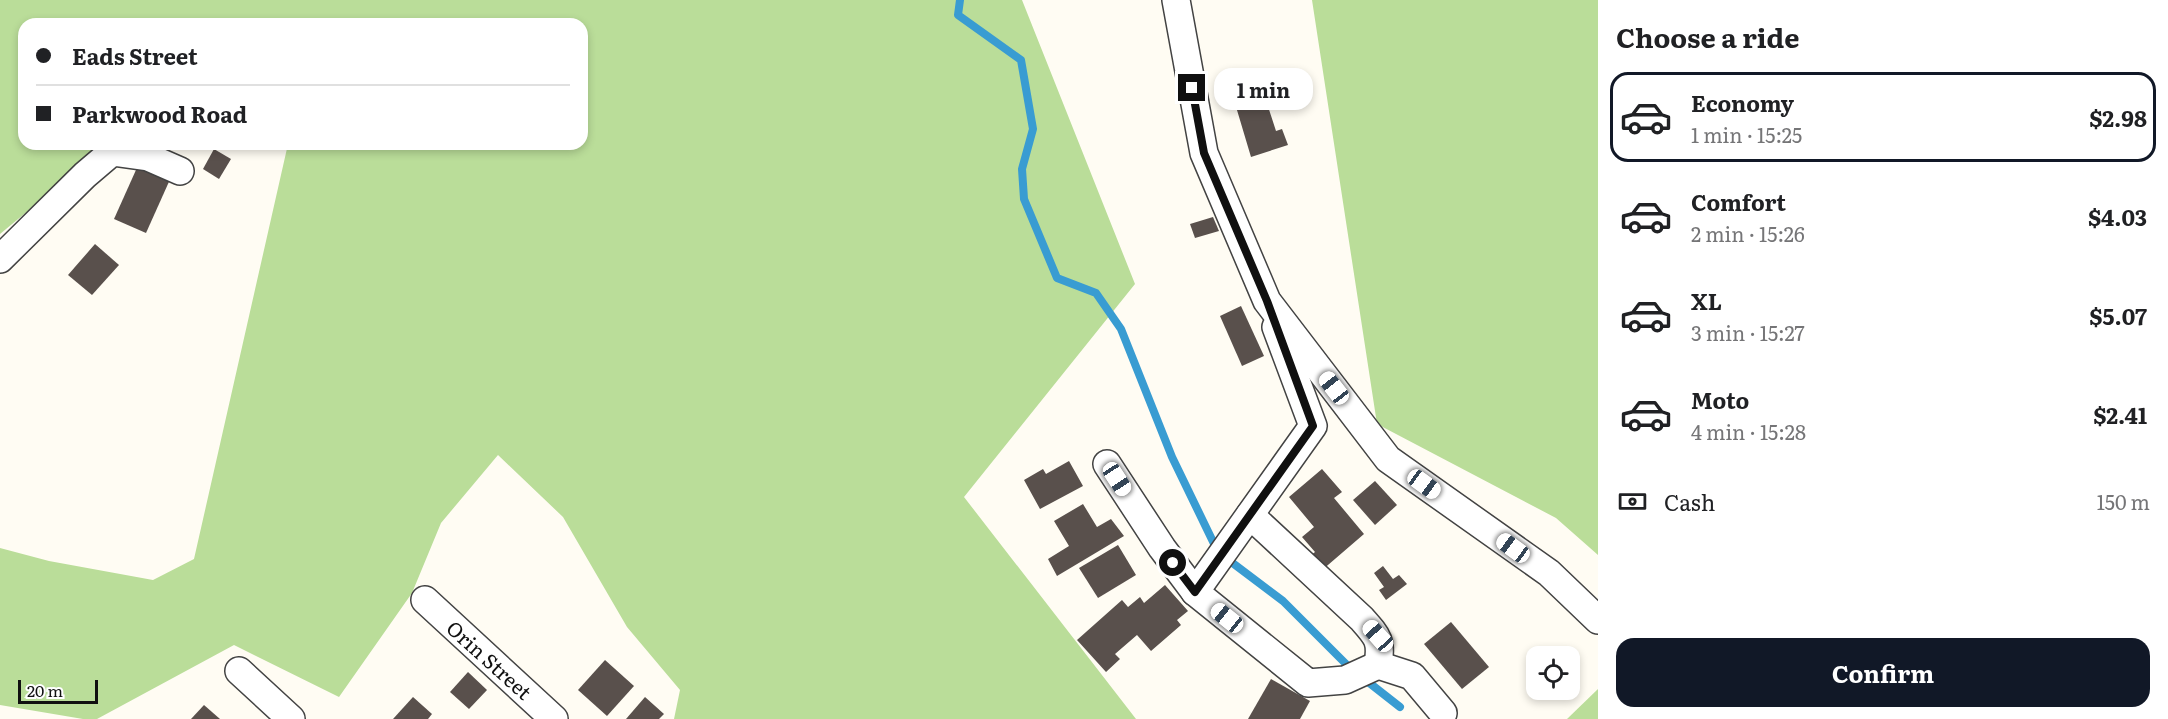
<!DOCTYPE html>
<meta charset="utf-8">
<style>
:root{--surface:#fff;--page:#f2f2f2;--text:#202124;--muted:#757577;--line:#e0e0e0;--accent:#111827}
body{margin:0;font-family:Literata,serif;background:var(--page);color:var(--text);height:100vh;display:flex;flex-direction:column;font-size:22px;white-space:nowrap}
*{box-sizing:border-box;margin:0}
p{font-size:20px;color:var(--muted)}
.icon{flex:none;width:33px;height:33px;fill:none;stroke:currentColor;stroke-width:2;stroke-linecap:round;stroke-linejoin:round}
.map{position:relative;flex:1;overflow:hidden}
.panel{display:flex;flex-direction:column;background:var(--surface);width:570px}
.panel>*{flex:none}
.top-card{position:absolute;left:18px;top:18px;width:570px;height:132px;border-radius:18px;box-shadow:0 3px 9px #0003;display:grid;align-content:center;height:132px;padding:0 18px;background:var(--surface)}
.controls{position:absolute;left:1526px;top:646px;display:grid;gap:12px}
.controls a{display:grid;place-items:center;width:54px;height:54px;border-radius:12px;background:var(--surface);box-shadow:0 3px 9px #0003;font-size:30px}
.scale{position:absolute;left:18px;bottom:15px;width:80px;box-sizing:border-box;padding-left:6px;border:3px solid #101010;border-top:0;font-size:16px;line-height:21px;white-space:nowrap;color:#101010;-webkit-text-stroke:4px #fff;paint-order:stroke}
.end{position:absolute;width:27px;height:27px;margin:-14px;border:8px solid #101010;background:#fff;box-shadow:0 0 0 3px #fff}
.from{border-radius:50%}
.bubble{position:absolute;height:42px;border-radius:18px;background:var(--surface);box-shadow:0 3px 9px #0003;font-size:20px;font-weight:700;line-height:42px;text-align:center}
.car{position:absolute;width:18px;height:36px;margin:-18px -9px;border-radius:8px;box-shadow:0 0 4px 2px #0007;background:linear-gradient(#fff 24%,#345 0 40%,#fff 0 76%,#345 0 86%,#fff 0)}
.top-card b{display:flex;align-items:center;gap:21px;height:57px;font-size:22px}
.top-card b+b{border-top:2px solid var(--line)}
.top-card i{width:15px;height:15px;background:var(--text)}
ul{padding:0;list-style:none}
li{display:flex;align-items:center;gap:18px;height:90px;margin:0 12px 9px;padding:0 6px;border:3px solid transparent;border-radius:18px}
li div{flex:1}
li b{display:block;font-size:22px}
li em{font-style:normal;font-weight:700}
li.current{border-color:var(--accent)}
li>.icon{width:54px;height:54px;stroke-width:1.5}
h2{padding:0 18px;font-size:27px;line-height:72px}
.pay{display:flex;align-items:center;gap:15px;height:66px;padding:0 18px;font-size:22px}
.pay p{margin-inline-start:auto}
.cta{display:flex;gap:12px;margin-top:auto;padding:12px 18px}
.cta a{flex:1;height:69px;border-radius:18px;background:var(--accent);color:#fff;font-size:24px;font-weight:700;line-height:69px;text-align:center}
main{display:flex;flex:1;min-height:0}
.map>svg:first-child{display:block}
</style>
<main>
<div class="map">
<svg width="1598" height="719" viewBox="0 0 1598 719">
<rect width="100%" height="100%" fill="#fffcf3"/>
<g fill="#badd99">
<polygon points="0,0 1022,0 1135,284 964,497 1136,719 674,719 680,690 627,627 563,517 498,455 441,523 412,593 339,697 234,645 97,719 83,719 0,705 0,548 49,561 153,580 194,559 288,144 582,144 582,24 24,24 24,144 109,144 0,234"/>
<polygon points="1312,0 1598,0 1598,555 1556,518 1377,424"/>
<polygon points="1598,689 1598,719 1567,719"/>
</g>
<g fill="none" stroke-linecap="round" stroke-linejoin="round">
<polyline stroke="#399cd2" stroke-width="8" points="960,0 958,15 1021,60 1033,129 1022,169 1024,199 1057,278 1096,293 1121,329 1172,457 1218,552 1283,601 1349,667 1400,707"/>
</g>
<g fill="#59504c">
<polygon points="1263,91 1276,131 1282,129 1288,145 1251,157 1234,100"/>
<polygon points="214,149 231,159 219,179 203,169"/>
<polygon points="140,161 172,175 146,233 114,219"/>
<polygon points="1213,217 1219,231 1195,238 1190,224"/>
<polygon points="95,244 119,265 92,295 68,275"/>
<polygon points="1241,306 1264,356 1242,366 1220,316"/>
<polygon points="1069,461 1083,486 1040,509 1024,480 1043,469 1046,474"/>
<polygon points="1322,469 1342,492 1334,498 1364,534 1321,571 1309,557 1315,552 1302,537 1314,527 1289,497"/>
<polygon points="1375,481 1397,505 1375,525 1353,500"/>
<polygon points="1083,504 1097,527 1111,519 1124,536 1057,576 1048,559 1069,546 1054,521"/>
<polygon points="1118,545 1136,575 1098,598 1079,568"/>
<polygon points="1383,566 1393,579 1399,575 1407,584 1386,600 1379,590 1384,587 1374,573"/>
<polygon points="1165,585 1188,611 1177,620 1181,625 1151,651 1137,635 1115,654 1120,659 1106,672 1077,640 1122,600 1128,607 1140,597 1144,603"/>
<polygon points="1451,622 1489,667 1462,689 1424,644"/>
<polygon points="605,660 634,686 607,716 578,690"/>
<polygon points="468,672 487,690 469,709 450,692"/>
<polygon points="1271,679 1310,701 1300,719 1248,719"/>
<polygon points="413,697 432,714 428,719 393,719"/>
<polygon points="645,697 664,714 659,719 626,719"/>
<polygon points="204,705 220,719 191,719"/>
</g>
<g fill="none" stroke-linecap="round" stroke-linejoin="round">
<defs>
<g id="minor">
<polyline points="1176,0 1204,153 1267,301 1388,459 1549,573 1598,620"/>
<polyline points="0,259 85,175 112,152 148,157 180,171"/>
<polyline points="1107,464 1162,548 1195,592 1308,683 1345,680 1378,665"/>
<path d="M1250,515L1362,619C1378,637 1382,641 1378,665"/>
<polyline points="1195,592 1313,426 1276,327"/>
<polyline points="425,600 554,719"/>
<polyline points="1378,665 1412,676 1443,713"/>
<polyline points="239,671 291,719"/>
</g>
</defs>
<use href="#minor" stroke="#434343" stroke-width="30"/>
<use href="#minor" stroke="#fff" stroke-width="27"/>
</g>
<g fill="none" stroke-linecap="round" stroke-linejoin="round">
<polyline stroke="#101010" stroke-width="8" points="1173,563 1195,592 1313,426 1267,301 1204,153 1192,88"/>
</g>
<g text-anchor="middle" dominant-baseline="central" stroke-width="6" stroke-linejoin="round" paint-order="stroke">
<g font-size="20" fill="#101010" stroke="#fff">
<text transform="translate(490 659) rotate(42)">Orin Street</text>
</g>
</g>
</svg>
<div class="controls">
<a><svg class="icon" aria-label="locate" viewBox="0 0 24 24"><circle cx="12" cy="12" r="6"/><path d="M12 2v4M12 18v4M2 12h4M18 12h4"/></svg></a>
</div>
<div class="scale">20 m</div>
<i class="end from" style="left:1173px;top:563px"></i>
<i class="end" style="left:1192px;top:88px"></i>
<div class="bubble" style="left:1214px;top:68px;width:99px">1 min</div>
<i class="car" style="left:1334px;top:388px;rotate:322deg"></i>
<i class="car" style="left:1117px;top:479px;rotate:147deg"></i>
<i class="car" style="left:1424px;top:484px;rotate:126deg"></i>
<i class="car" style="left:1513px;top:548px;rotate:306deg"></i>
<i class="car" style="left:1227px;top:618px;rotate:309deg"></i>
<i class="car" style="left:1378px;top:636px;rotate:318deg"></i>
<div class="top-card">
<b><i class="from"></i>Eads Street</b>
<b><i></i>Parkwood Road</b>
</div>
</div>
<section class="panel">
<h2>Choose a ride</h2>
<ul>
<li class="current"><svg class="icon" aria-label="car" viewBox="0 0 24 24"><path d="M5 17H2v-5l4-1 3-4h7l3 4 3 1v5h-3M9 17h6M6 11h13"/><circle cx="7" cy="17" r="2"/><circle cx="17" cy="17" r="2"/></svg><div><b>Economy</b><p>1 min · 15:25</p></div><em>$2.98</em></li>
<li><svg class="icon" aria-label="car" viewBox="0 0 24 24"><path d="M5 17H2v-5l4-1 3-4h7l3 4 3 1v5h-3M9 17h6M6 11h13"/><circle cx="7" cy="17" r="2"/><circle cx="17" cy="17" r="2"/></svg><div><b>Comfort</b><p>2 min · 15:26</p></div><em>$4.03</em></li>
<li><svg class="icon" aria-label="car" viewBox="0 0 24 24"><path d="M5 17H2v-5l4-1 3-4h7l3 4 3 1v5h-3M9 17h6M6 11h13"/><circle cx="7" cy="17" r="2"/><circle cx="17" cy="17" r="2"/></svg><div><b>XL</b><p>3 min · 15:27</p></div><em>$5.07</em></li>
<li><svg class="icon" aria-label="car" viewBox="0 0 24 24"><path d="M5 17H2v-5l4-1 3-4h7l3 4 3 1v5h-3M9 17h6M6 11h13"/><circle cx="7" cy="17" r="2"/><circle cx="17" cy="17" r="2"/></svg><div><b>Moto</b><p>4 min · 15:28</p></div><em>$2.41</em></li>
</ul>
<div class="pay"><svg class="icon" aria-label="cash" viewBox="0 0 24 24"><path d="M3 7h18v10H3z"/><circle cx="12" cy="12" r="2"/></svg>Cash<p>150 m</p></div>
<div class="cta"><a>Confirm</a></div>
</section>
</main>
